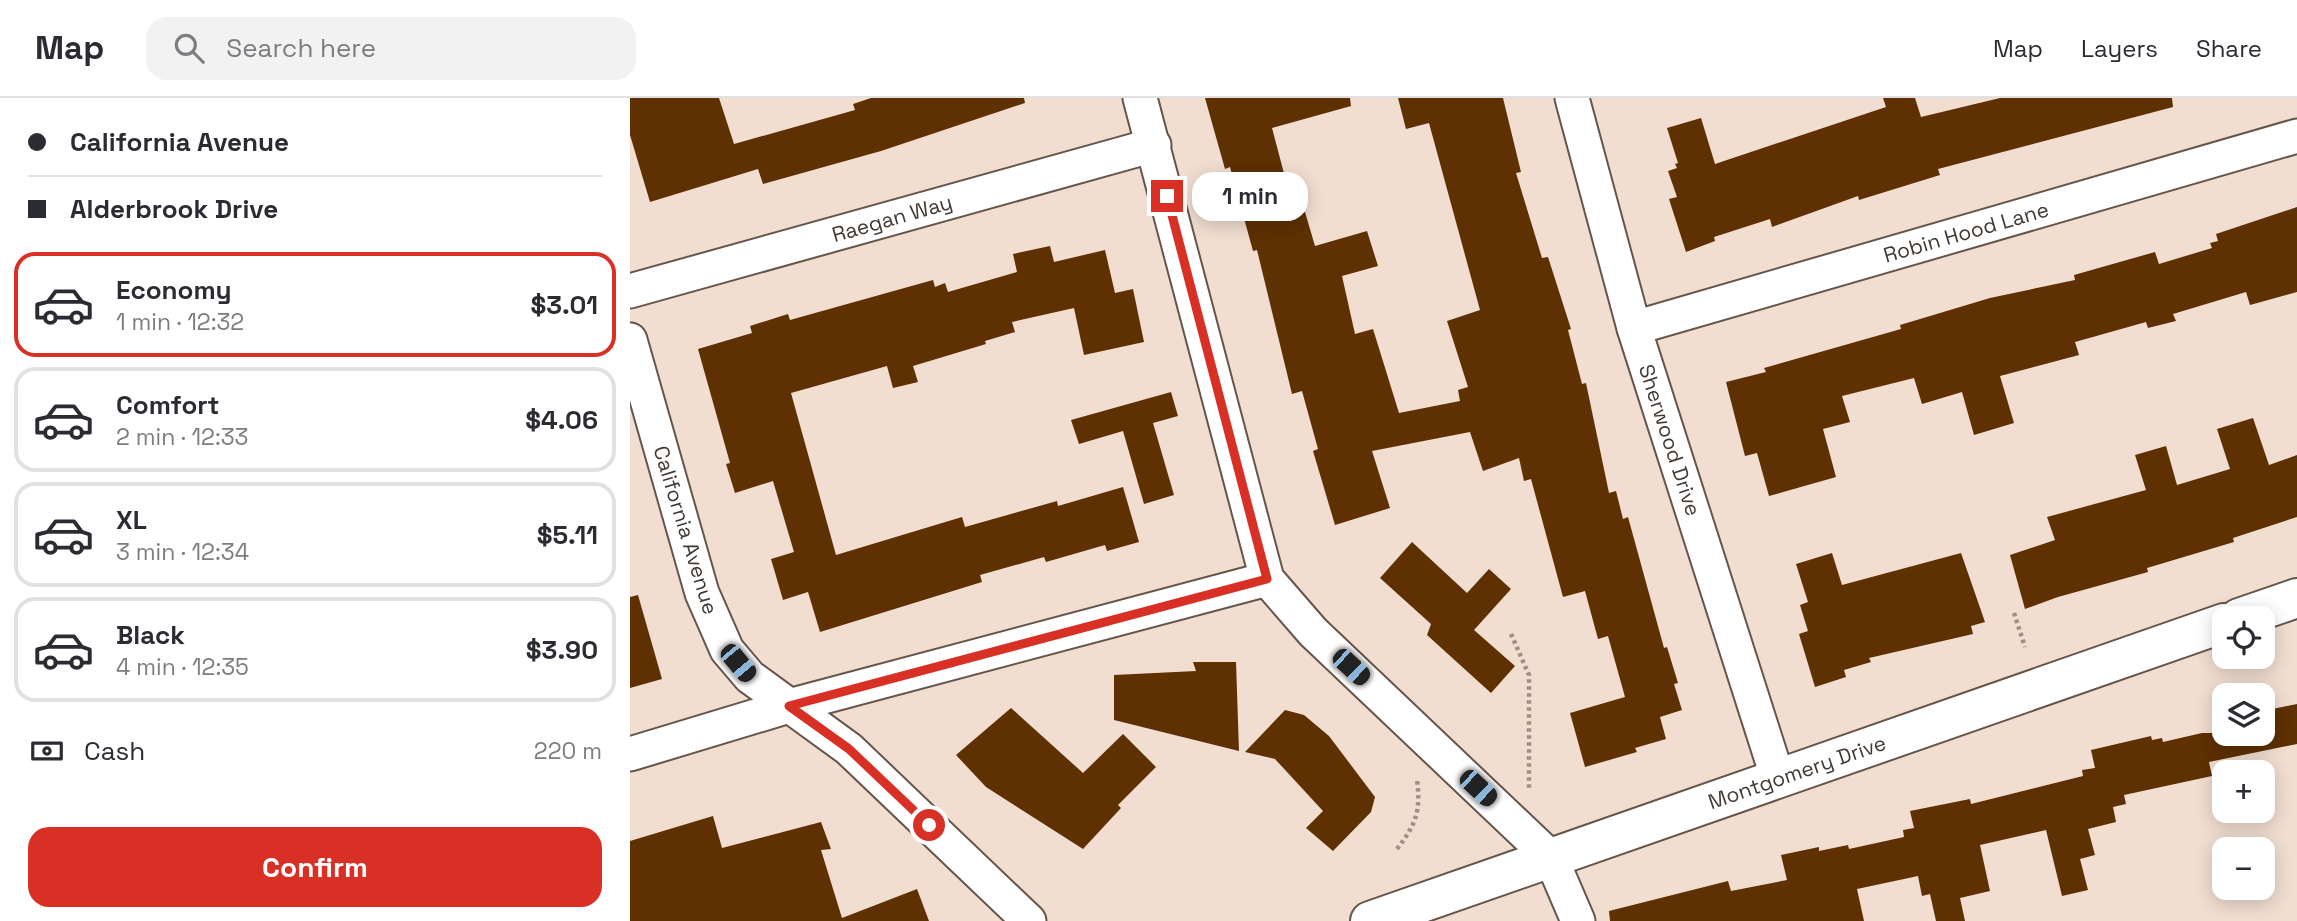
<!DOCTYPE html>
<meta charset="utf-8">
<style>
:root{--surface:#fff;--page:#f2f2f3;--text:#2b2b33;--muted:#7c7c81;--line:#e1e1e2;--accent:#d93025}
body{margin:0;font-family:"Space Grotesk",sans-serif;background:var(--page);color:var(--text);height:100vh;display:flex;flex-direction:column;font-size:26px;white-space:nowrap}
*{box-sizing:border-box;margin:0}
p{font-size:23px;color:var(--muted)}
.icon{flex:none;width:38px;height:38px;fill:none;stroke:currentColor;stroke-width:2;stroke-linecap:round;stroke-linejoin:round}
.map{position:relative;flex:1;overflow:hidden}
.drawer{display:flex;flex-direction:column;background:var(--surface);width:630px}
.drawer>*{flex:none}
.guide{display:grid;align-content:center;height:154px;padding:0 28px;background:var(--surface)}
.fabs{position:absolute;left:1582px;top:508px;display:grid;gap:14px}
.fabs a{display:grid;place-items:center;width:63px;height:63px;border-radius:14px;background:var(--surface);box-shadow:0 4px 18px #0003;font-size:35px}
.end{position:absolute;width:32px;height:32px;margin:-16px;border:9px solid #d93025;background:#fff;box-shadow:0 0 0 4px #fff}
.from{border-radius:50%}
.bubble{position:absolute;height:49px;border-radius:21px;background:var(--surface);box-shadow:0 4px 18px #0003;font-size:23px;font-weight:800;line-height:49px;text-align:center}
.car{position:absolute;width:21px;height:42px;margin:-21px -10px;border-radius:9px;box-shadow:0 0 5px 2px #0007;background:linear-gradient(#222 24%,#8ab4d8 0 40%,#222 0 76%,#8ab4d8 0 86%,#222 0)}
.guide b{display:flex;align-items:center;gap:24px;height:66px;font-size:26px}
.guide b+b{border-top:2px solid var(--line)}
.guide i{width:18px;height:18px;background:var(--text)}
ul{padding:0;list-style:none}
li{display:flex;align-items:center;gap:21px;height:105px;margin:0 14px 10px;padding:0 14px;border:4px solid var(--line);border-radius:21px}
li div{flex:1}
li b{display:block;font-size:26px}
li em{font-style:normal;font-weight:800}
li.selected{border-color:var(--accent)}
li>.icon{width:63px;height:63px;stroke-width:1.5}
.pay{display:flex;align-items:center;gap:18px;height:77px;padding:0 28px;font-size:26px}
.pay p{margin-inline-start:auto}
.button{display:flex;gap:14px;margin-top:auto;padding:14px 28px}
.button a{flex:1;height:80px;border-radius:21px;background:var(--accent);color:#fff;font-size:28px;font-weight:800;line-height:80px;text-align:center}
header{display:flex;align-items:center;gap:42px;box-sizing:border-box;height:98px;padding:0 35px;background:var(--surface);border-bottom:2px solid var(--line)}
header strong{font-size:33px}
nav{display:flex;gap:38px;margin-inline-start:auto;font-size:24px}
.search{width:490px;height:63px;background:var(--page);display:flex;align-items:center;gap:18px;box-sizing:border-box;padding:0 24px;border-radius:21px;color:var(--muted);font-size:26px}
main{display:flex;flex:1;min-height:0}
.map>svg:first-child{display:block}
</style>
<header>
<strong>Map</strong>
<div class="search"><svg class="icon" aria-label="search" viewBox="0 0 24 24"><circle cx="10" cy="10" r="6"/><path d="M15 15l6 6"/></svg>Search here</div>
<nav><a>Map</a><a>Layers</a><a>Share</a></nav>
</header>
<main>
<section class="drawer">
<div class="guide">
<b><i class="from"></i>California Avenue</b>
<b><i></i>Alderbrook Drive</b>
</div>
<ul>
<li class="selected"><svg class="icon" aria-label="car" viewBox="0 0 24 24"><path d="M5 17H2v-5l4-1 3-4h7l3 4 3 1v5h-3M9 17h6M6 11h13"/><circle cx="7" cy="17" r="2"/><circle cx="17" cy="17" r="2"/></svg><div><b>Economy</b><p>1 min · 12:32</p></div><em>$3.01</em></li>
<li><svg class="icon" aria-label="car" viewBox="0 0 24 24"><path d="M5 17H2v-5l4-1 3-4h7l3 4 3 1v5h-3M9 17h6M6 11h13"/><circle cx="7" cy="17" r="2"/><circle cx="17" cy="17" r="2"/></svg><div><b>Comfort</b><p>2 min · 12:33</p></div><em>$4.06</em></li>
<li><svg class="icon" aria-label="car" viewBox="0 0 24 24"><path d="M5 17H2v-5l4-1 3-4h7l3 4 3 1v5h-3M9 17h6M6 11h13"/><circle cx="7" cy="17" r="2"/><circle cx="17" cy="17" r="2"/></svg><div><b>XL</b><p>3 min · 12:34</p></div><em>$5.11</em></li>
<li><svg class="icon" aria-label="car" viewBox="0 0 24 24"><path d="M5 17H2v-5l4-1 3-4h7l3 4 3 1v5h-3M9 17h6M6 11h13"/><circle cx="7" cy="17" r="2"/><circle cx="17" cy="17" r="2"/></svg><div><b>Black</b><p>4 min · 12:35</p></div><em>$3.90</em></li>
</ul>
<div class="pay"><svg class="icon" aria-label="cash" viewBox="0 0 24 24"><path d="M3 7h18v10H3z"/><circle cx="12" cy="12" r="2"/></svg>Cash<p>220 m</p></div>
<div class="button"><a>Confirm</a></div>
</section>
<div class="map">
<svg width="1667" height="823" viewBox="0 0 1667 823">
<rect width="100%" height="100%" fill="#f1ded1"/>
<g fill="#5e3002">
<polygon points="0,0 89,0 104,46 225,12 223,6 241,0 394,0 395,5 251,53 133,86 128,71 20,104 0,37"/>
<polygon points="575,0 720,0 721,8 642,30 665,117 675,114 685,148 737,133 748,168 712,178 725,236 743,231 769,315 830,303 828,292 838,289 817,223 850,212 799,25 776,31 768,0 873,0 891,74 886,75 912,160 918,159 941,231 938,232 952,286 956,285 979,395 986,393 993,421 998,419 1034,550 1037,549 1048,585 1044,586 1052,612 1030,619 1036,641 1005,650 1007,654 955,669 940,615 995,599 978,538 968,541 955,493 933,499 901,381 894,383 889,360 853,373 840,334 742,353 760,410 705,427 683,353 688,351 672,293 662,296 627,152 623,153 600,69 595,71"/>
<polygon points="1253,0 1285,0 1291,19 1370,0 1542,0 1543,9 1308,71 1310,77 1229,102 1228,98 1142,129 1140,121 1084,139 1085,143 1056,154 1039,101 1047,99 1038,73 1047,70 1045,66 1048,65 1037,30 1071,20 1085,66 1256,9"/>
<polygon points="1667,109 1667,194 1620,207 1616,194 1543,216 1546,223 1518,230 1516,224 1445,244 1449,257 1370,278 1384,325 1344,337 1332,294 1292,306 1284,280 1212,298 1220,324 1193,331 1206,379 1139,398 1127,355 1115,358 1096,284 1136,274 1134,270 1271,231 1270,227 1360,200 1445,182 1444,177 1525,154 1529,166 1582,150 1580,145 1588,143 1586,136"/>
<polygon points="420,148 424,164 475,152 485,195 503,191 514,244 454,257 444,210 382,224 385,234 355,243 356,246 283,268 288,284 263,290 257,268 161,295 206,457 332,419 335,429 427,403 428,408 493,389 509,444 477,453 475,447 416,464 414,459 350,477 352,484 190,534 178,494 153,502 141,461 164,454 143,383 105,395 96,366 100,365 68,251 122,235 120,228 158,216 160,222 303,182 305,189 315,185 318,194 387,174 383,156"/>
<polygon points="541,294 548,318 523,325 544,397 514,406 493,333 449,346 441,322"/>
<polygon points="1623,320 1639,367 1667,357 1667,419 1603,440 1604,444 1517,470 1518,474 1428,499 1395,511 1380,457 1425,442 1417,419 1516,392 1505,357 1536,348 1547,387 1600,371 1587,331"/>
<polygon points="782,444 837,495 859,471 881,491 844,532 885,568 861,595 797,537 801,526 750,480"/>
<polygon points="1202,455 1212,487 1331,455 1355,524 1341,528 1343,536 1239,560 1241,564 1214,572 1216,579 1185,589 1169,536 1178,533 1170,507 1178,504 1166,466"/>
<polygon points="8,497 32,581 0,590 0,499"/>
<polygon points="563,564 606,564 609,653 484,622 484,577 566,573"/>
<polygon points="1667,606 1667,646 1579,664 1582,678 1494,697 1496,706 1483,709 1486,724 1458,731 1465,757 1450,761 1458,792 1432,798 1416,732 1350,747 1360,793 1330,800 1335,823 1306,823 1300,796 1292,798 1288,778 1227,791 1234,823 980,823 979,813 1098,783 1101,793 1157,782 1151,757 1189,749 1189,753 1218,747 1219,751 1274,739 1273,732 1284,730 1280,713 1340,701 1341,706 1453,678 1452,672 1465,670 1461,652 1521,638 1522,642 1532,640 1533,644 1572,635 1633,635 1633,613"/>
<polygon points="381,610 453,675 493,636 526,669 488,707 491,710 453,751 356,689 326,657"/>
<polygon points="655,612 674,617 699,638 745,699 741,714 703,753 676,730 693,713 645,661 615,654"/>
<polygon points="83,718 92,750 191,724 201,751 191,752 212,820 287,791 299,823 0,823 0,743"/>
</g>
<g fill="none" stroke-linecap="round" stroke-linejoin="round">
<defs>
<g id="minor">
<polyline points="510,0 637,481 683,534 921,760 948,823"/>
<polyline points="942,0 1004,230 1148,681"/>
<polyline points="0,193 524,47"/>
<polyline points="1004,230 1667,38"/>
<polyline points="0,242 72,495 97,552 120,579 219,651 399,823"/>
<polyline points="0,656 159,608 637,481"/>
</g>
<g id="secondary">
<polyline points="1609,520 1667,500"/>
<polyline points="740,823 1594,525"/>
</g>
</defs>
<use href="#minor" stroke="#65554a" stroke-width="37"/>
<use href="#secondary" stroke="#65554a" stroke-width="42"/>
<g stroke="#9e9087" stroke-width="4.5" stroke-dasharray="3.5 3.5" stroke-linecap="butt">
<polyline points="1384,515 1395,549"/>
<polyline points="881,536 899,577 899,693"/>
<path d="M767,751C786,726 791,714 787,681"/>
</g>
<use href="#minor" stroke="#fff" stroke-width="33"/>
<use href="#secondary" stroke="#fff" stroke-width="38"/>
</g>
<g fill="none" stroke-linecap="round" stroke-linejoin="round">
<polyline stroke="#d93025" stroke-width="9" points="299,727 219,651 159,608 637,481 537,98"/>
</g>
<g text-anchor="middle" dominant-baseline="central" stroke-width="7" stroke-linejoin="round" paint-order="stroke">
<g font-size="21" fill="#413934" stroke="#fff">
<text transform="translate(262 120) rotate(-16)">Raegan Way</text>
<text transform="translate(1336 134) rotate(-16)">Robin Hood Lane</text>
<text transform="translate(1040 342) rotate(72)">Sherwood Drive</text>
<text transform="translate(56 432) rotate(73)">California Avenue</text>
<text transform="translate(1167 674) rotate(-19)">Montgomery Drive</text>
</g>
</g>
</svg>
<div class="fabs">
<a><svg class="icon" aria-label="locate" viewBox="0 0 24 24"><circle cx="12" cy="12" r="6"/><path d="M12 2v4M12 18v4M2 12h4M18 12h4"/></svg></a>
<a><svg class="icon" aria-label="layers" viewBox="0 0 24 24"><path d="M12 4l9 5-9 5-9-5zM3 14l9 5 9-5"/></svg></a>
<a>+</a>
<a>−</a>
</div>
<i class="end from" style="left:299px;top:727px"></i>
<i class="end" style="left:537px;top:98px"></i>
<div class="bubble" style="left:562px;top:74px;width:116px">1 min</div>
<i class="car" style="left:108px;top:565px;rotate:140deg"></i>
<i class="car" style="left:721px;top:569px;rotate:133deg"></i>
<i class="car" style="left:848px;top:690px;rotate:133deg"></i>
</div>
</main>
